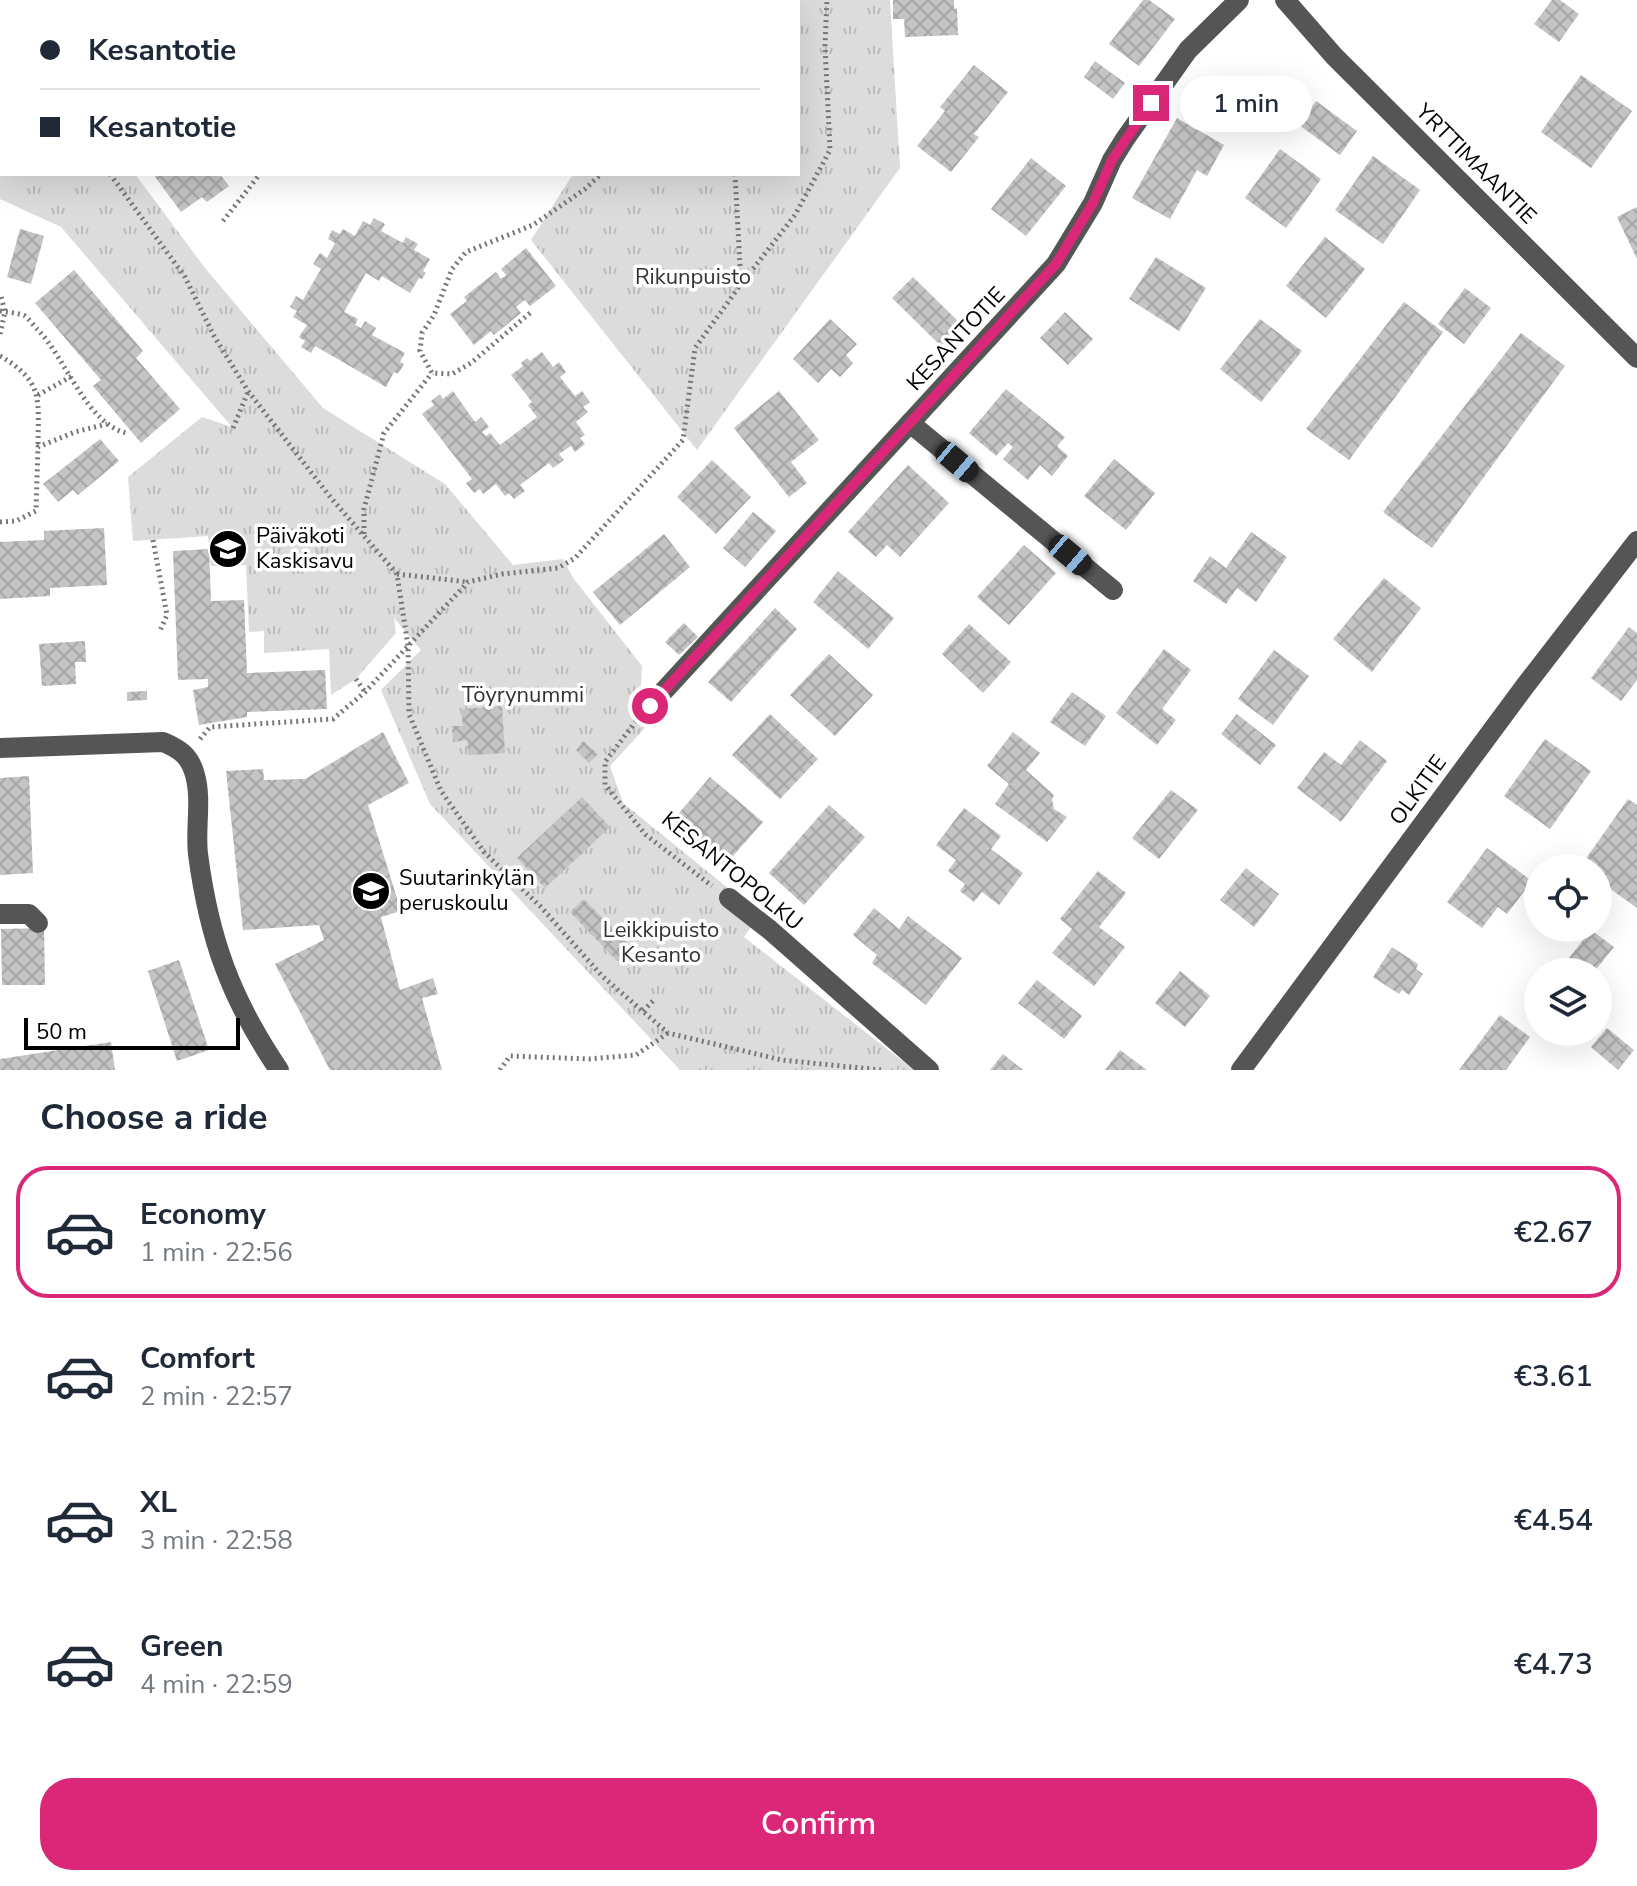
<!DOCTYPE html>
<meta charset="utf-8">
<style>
:root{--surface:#fff;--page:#f6f6f7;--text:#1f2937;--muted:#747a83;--line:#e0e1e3;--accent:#db2777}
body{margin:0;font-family:"Nunito Sans",sans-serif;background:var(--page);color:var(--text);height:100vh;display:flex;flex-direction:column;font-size:30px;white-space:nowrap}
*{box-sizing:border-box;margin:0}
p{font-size:26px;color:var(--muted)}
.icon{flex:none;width:44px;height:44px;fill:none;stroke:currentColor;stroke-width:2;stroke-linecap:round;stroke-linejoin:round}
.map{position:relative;height:1070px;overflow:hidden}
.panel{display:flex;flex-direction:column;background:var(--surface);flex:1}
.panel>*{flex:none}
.guide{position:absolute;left:0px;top:0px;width:800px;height:176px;box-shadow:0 8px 32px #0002;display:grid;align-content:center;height:176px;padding:0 40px;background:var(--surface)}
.fabs{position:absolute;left:1524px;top:854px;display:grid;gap:16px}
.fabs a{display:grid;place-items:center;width:88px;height:88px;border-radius:50%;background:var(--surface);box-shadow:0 8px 32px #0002;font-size:40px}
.scale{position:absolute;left:24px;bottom:20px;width:216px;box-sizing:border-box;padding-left:8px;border:4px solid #000;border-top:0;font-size:22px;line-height:28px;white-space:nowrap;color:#000;-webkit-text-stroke:6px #fff;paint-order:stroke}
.end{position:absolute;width:36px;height:36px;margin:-18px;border:10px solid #db2777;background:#fff;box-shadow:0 0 0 4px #fff}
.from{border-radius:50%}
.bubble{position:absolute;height:56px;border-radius:28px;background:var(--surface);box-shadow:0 8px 32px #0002;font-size:26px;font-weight:600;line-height:56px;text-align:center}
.car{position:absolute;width:24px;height:48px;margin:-24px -12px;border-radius:10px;box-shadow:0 0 6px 2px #0007;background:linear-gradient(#222 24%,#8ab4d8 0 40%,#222 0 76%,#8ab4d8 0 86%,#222 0)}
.guide b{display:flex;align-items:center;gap:28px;height:76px;font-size:30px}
.guide b+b{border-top:2px solid var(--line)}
.guide i{width:20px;height:20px;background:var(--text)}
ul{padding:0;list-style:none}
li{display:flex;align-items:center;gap:24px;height:132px;margin:0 16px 12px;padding:0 24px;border:4px solid transparent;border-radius:32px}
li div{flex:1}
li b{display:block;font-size:30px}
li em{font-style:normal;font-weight:600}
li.current{border-color:var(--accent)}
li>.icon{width:72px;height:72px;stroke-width:1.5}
h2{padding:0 40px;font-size:36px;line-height:96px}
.action{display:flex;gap:16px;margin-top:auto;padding:16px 40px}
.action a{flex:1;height:92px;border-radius:32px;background:var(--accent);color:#fff;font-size:32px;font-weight:600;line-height:92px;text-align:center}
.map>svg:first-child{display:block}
</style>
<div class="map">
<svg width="1637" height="1070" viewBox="0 0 1637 1070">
<defs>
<pattern id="park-tufts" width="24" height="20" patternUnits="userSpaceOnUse" patternTransform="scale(2)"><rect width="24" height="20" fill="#dcdcdc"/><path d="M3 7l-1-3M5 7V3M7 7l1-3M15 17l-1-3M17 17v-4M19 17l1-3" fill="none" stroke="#bbb"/></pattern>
<pattern id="building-cross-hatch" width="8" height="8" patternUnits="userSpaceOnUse" patternTransform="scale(2)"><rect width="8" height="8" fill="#c4c4c4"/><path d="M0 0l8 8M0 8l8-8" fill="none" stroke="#a7a7a7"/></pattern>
</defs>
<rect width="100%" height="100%" fill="#fff"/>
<g fill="url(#park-tufts)">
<polygon points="0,0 7,2 2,2 2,174 135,174 205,268 323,408 445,484 513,565 563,559 574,579 642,666 640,702 655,717 610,766 623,803 760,914 744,937 914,1070 680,1070 430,804 381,690 421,650 394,618 396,633 356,679 331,695 329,649 264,653 264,631 249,632 246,565 211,566 208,536 133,541 128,477 202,417 232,427 61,227 0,199"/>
<polygon points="669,0 890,0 900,168 697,450 531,240 573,174 798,174 798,2 668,2"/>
</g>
<g fill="url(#building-cross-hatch)">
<polygon points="893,0 954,0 954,9 957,8 958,35 905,37 904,19 893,19"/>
<polygon points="1143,0 1149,0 1175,19 1139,66 1109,44"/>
<polygon points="1552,0 1560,0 1579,14 1559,42 1534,24"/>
<polygon points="1095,61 1125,83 1113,99 1084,77"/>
<polygon points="974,65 1008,92 974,134 979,137 951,172 917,146 945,111 940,107"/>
<polygon points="1581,75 1632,111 1591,168 1541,132"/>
<polygon points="1316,101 1357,131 1340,155 1299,125"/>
<polygon points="1177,118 1224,145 1207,176 1197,170 1170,219 1132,198"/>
<polygon points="1280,149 1321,179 1286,228 1245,198"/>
<polygon points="1373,156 1420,190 1383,244 1335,210"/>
<polygon points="1031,158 1066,186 1026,236 991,209"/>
<polygon points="153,174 220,174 229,186 207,202 202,197 181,212"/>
<polygon points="1637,207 1637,259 1617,217"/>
<polygon points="374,218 385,224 381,231 403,243 406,237 418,244 414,250 430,259 423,271 426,273 422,279 419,278 410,293 382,276 379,281 366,273 344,312 358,319 355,325 361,328 365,321 376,328 372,335 405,353 400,362 404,364 398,374 394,372 386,387 315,346 311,353 301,347 305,341 299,337 307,325 293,317 297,311 290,307 296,296 303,300 321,269 313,264 320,253 327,258 335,243 328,239 332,230 340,234 343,229 355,236 363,221 370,225"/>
<polygon points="20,229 44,236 31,284 7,277"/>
<polygon points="1325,237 1365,269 1326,318 1286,286"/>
<polygon points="526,248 556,286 530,306 525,300 516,307 521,313 494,335 491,331 474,345 450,314 467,301 464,297 496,272 501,279 506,275 501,269"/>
<polygon points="1156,257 1206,288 1179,331 1129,299"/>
<polygon points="74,270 143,351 136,358 180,409 141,443 93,386 101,380 35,303"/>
<polygon points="913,277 962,325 941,346 892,298"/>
<polygon points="1465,288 1491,308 1464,344 1438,324"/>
<polygon points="1404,302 1443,332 1349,460 1306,429"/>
<polygon points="1065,312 1093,339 1068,365 1040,338"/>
<polygon points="830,319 857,344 846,355 853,363 840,377 831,369 818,383 793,359"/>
<polygon points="1260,319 1302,351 1261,402 1220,369"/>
<polygon points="1521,333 1565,366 1432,548 1383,512"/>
<polygon points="542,352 553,367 559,362 566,372 560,377 575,396 582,391 590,402 583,407 588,412 576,422 585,435 580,438 585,444 575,452 571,446 559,454 564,460 553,468 549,463 520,485 525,491 514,499 509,493 505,496 496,484 483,494 480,489 474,493 466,483 472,479 422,414 434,405 431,401 440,394 443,399 453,391 475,422 481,417 489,427 482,432 486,436 490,433 500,445 537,417 528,405 532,402 511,375 523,366 521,363 527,358 530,361"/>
<polygon points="1006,389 1065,437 1057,446 1068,456 1052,476 1040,465 1028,480 1003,459 1013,447 1008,443 996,456 969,433"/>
<polygon points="779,391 819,440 791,462 807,483 789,497 734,428"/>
<polygon points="100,439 119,461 78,495 73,490 58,502 43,484"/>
<polygon points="1114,459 1155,493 1126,530 1084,496"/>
<polygon points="712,460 751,497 716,534 677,497"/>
<polygon points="908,465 949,503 900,557 887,545 876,557 848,532"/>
<polygon points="753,512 776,531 745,567 723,548"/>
<polygon points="104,528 107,585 50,588 50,596 0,599 0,542 44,540 44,531"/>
<polygon points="1251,532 1287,557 1256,602 1237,588 1226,604 1193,581 1210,556 1226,568"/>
<polygon points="664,534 690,567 620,625 593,592"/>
<polygon points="1024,545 1056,573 1009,625 977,597"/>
<polygon points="209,549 211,601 244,600 247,673 325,670 327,709 247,712 247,717 199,725 193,690 208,687 208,679 178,680 173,551"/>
<polygon points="838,571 894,618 868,649 813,602"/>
<polygon points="1384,578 1421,608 1372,672 1333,639"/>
<polygon points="775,608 797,629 731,702 708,682"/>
<polygon points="684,623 698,637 679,655 665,642"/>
<polygon points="969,624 1011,662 983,693 942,654"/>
<polygon points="1629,627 1637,633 1637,680 1621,701 1591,678"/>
<polygon points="85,641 86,662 75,662 76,684 42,686 39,644"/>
<polygon points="1164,649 1191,670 1162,709 1176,720 1157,745 1116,713"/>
<polygon points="1274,650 1309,676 1273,725 1238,699"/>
<polygon points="829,654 873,695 835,736 790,695"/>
<polygon points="147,691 147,700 127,701 127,692"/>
<polygon points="1072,692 1106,716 1085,746 1050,722"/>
<polygon points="502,706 505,753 468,755 467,740 453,742 452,726 463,726 461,709"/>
<polygon points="770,714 818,759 780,799 732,755"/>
<polygon points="1237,714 1276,745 1260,765 1221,734"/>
<polygon points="383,732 409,783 368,805 401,911 381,917 400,990 433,978 438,994 422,998 442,1070 330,1070 275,964 324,940 319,925 243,930 226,771 263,769 264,780 305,779"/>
<polygon points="1013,732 1040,753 1026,770 1054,795 1052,799 1054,809 1067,817 1047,842 995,804 1009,784 987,766"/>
<polygon points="1545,739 1591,771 1550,829 1504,796"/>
<polygon points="1360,740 1387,761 1341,822 1297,788 1324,752 1341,765"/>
<polygon points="583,741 598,754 589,763 576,750"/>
<polygon points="29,776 33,873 0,875 0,778"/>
<polygon points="710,777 763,822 725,865 673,820"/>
<polygon points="1171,790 1198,810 1159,859 1132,838"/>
<polygon points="582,797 610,827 545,888 517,858"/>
<polygon points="1628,799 1637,805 1637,908 1598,880 1598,868 1580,867"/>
<polygon points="829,805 865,837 804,905 769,873"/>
<polygon points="964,808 1001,836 991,849 1023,873 999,905 982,892 974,902 960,891 965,884 948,871 956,860 936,845"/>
<polygon points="1487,848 1532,881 1507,914 1498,907 1482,928 1447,902"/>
<polygon points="1246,868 1279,894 1254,927 1220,900"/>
<polygon points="1098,871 1126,893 1099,927 1125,947 1094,986 1052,953 1072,929 1060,919"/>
<polygon points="584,899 632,948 618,962 570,912"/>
<polygon points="874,908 899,929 908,916 962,958 926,1005 872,963 877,955 853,935"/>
<polygon points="44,928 45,985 2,985 1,929"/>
<polygon points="1591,930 1614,947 1594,972 1587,972 1569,958"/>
<polygon points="1392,947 1418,964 1416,969 1423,974 1409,995 1402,990 1399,994 1373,977"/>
<polygon points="179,960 209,1050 177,1061 148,971"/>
<polygon points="1180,971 1210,996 1185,1027 1155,1003"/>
<polygon points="1037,980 1082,1016 1064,1039 1018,1003"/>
<polygon points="1500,1015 1530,1037 1506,1070 1459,1070"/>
<polygon points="1607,1028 1634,1050 1618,1070 1591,1047"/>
<polygon points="111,1042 115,1070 0,1070 0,1059"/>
<polygon points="1120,1050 1147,1070 1105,1070"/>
<polygon points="1003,1054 1023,1070 990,1070"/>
</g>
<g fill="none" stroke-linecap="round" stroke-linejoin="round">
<g stroke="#777" stroke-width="5" stroke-dasharray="2 4" stroke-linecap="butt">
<polyline points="4,0 5,2"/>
<polyline points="728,2 729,0"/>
<polyline points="0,93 2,94"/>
<polyline points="110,174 185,277 214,336 248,391 331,498 397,574 408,646 409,714 441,791 484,852 541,907 602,976 668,1033 782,1060 881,1070"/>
<polyline points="223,221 260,174"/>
<polyline points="742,283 795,215 830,150 825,46 827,0"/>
<path d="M0,311C7,312 18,313 25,316C29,319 34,326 38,330C65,357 87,425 127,433"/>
<polyline points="530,313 471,363 452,374 432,373 420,351 422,333 434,315 452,269 466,252 533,225 585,189 601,174"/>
<polyline points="0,334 5,312 1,296"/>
<path d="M0,356C45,382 38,401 38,447"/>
<polyline points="38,395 72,376"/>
<polyline points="233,428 248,392"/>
<polyline points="0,522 16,521 36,511 38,447 75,432 107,424"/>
<polyline points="364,534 364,509 384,433 432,373"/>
<polyline points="153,540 167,615 159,633"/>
<polyline points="397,574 468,582"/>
<polyline points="356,679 365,692"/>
<polyline points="636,721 605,762 605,785 646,835 712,886"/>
<polyline points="200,739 210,727 333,719 365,692 468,582 502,574 558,568 575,558 683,440 695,348 741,284 735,174"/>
<polyline points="643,1011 653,1001"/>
<polyline points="500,1070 510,1056 589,1059 636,1055 668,1033"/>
</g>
<g stroke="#555" stroke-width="20">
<polyline points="1285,0 1334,56 1637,358"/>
<polyline points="452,2 453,0"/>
<polyline points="910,423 1113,590"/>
<polyline points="650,706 1056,264 1093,203 1112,160 1125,139 1188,50 1239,0"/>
<path d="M0,748L163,742C180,749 190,756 195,775C202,800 195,828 198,854C209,939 231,999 279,1070"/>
<polyline points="729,898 770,930 929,1070"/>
<polyline points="0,914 29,914 38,923"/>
<polyline points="1241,1070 1525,686 1637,541"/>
</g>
</g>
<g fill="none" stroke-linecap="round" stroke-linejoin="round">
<polyline stroke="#db2777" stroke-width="10" points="650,706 1056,264 1093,203 1112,160 1151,103"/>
</g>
<defs>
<symbol id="school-disc" viewBox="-11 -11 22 22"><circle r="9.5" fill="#000" stroke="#fff"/><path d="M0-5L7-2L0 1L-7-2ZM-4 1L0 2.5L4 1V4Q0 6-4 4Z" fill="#fff"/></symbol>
</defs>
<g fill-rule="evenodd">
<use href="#school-disc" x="206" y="527" width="44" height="44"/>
<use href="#school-disc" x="349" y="869" width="44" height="44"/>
</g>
<g text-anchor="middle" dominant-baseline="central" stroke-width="7" stroke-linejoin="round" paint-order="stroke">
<g font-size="22" fill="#000" stroke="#fff">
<text transform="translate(1476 164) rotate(45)">YRTTIMAANTIE</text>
<text transform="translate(956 339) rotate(-47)">KESANTOTIE</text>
<text transform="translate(1418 790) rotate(-54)">OLKITIE</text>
<text transform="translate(732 871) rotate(39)">KESANTOPOLKU</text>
</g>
<g font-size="22" fill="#333" stroke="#fff">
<text x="693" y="277">Rikunpuisto</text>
<text x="523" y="695">Töyrynummi</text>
<text x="661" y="930">Leikkipuisto<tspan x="661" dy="25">Kesanto</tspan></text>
</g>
<g font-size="22" fill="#000" stroke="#fff" text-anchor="start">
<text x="256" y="536">Päiväkoti<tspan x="256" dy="25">Kaskisavu</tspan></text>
<text x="399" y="878">Suutarinkylän<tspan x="399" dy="25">peruskoulu</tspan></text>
</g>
</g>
</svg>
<div class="fabs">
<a><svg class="icon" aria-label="locate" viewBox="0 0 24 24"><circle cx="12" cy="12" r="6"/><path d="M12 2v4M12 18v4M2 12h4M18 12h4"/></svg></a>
<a><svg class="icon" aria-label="layers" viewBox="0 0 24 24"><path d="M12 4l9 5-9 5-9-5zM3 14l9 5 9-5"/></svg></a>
</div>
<div class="scale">50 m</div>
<i class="end from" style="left:650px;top:706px"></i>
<i class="end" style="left:1151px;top:103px"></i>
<div class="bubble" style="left:1180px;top:76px;width:132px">1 min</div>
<i class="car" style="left:957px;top:462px;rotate:130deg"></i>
<i class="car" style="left:1070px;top:555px;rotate:130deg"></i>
<div class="guide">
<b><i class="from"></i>Kesantotie</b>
<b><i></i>Kesantotie</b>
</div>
</div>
<section class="panel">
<h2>Choose a ride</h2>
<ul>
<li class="current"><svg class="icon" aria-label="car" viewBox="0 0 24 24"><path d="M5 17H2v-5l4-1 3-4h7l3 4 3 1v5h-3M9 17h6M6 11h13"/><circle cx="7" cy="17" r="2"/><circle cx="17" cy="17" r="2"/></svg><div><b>Economy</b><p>1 min · 22:56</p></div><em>€2.67</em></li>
<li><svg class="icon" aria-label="car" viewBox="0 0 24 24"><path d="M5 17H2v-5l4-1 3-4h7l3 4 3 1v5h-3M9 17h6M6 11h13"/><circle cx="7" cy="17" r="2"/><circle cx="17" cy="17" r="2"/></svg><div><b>Comfort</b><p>2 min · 22:57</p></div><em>€3.61</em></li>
<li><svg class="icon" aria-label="car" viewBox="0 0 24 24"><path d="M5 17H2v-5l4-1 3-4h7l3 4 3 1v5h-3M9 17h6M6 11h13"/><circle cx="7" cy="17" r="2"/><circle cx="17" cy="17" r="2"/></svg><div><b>XL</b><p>3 min · 22:58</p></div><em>€4.54</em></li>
<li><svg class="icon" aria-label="car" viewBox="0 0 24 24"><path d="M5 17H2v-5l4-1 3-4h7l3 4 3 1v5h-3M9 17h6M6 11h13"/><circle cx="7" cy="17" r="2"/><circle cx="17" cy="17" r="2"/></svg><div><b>Green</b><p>4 min · 22:59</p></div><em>€4.73</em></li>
</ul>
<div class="action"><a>Confirm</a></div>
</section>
